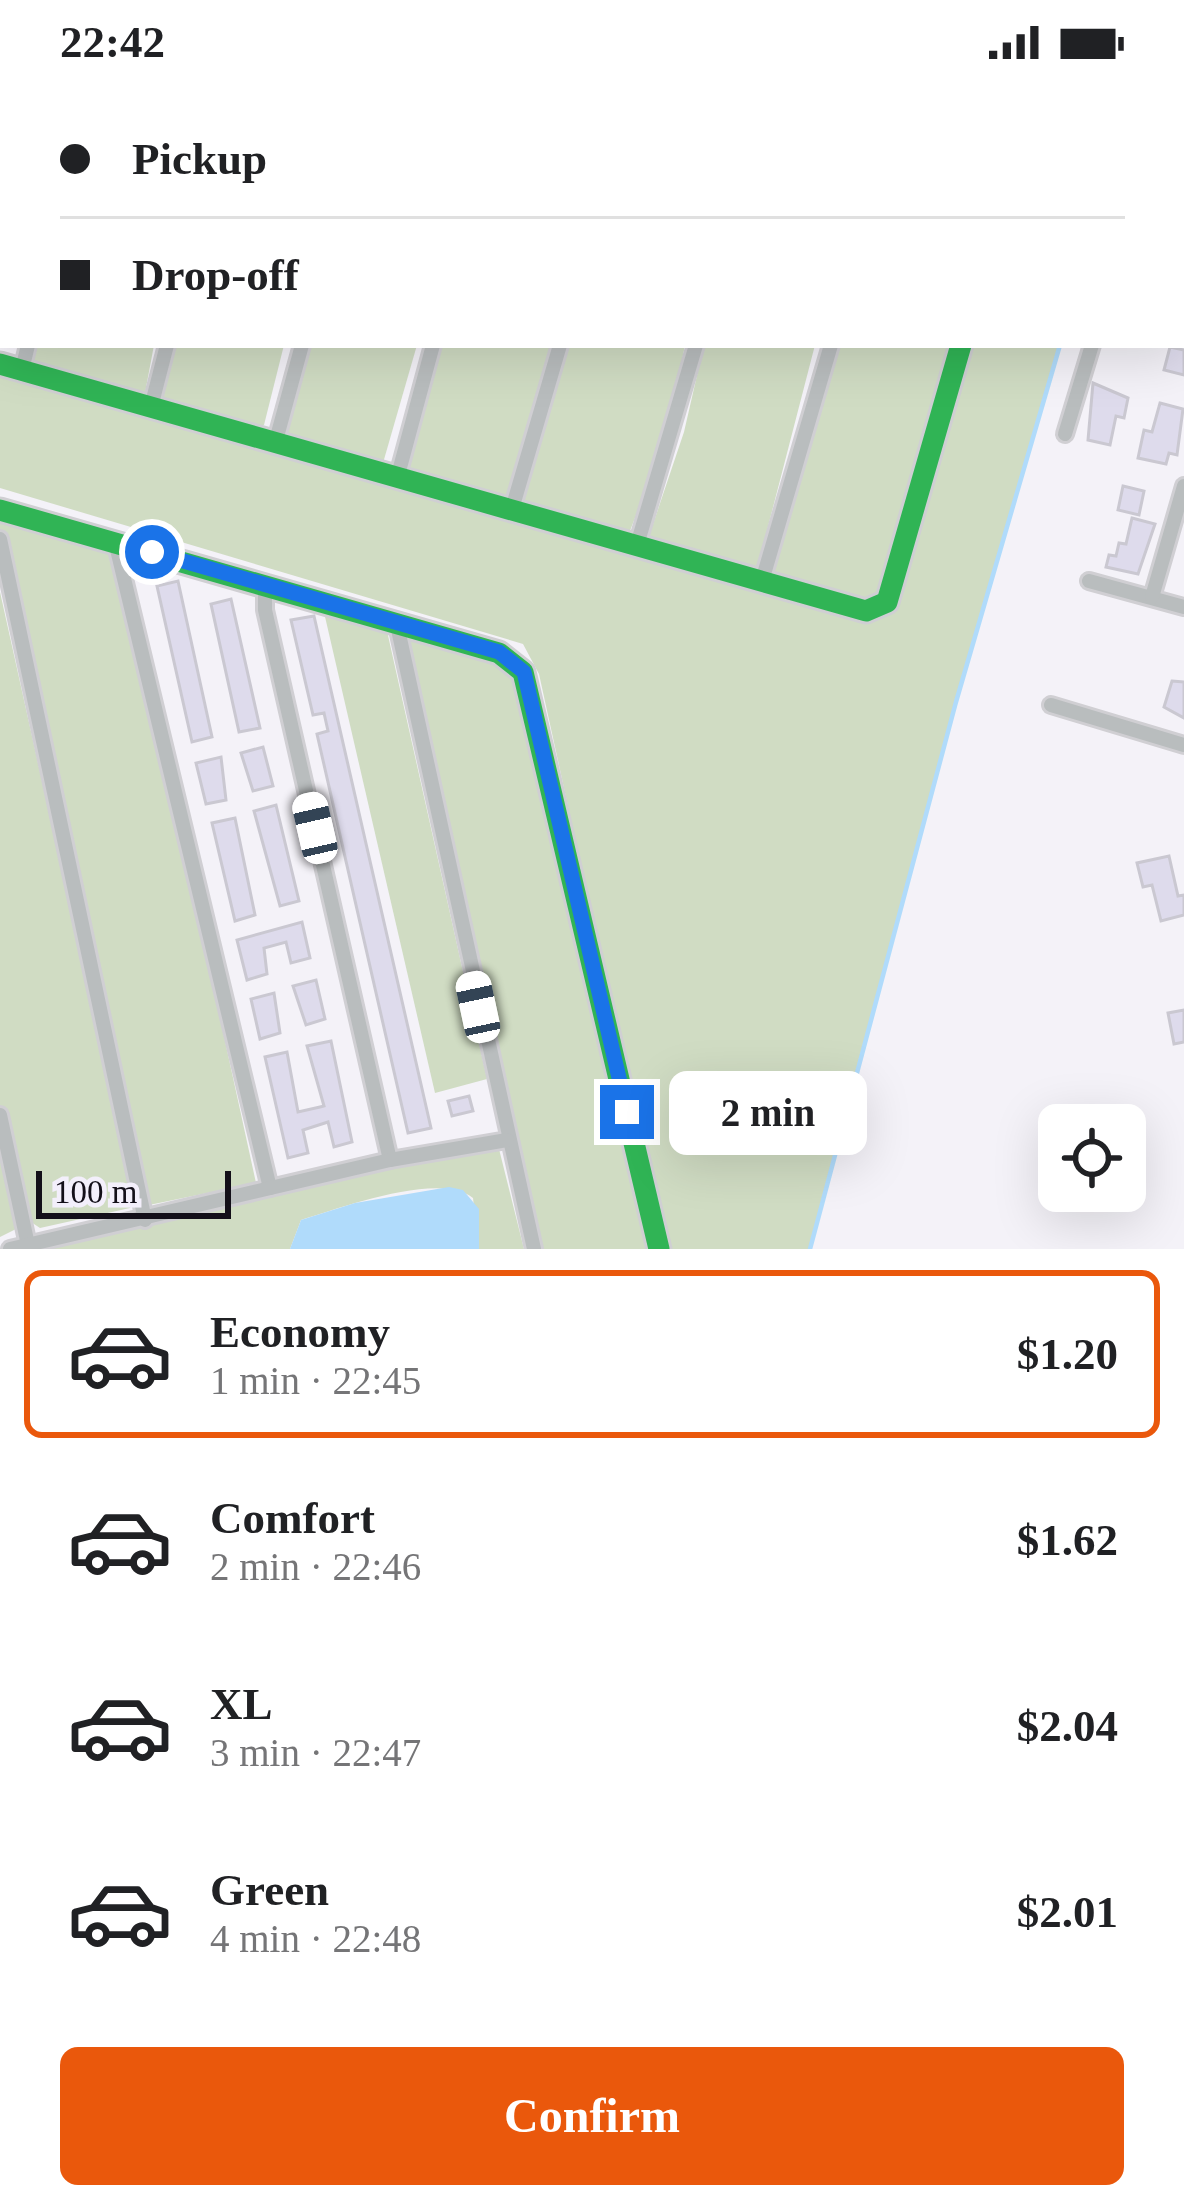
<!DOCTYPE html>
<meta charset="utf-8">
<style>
:root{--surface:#fff;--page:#f2f2f2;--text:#202124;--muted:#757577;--line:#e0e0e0;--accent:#ea580c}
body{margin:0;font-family:"Times New Roman",serif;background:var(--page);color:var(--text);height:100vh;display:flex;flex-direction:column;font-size:45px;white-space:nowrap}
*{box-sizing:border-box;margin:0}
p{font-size:39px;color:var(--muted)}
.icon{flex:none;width:66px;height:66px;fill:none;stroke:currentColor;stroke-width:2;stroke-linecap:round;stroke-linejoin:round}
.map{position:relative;height:1165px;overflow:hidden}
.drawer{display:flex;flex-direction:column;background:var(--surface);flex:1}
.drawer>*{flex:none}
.banner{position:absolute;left:0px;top:0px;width:1185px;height:264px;box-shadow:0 12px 48px #0002;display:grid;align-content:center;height:264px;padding:0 60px;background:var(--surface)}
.controls{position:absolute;left:1038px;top:1020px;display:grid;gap:24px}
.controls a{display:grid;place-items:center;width:108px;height:108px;border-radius:18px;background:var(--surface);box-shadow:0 12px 48px #0002;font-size:60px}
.scale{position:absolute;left:36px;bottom:30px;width:195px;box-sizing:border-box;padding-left:12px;border:6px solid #130f19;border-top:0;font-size:33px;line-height:42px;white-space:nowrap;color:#130f19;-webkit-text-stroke:9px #f3effb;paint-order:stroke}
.end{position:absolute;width:54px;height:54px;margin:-27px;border:15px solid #1a73e8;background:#fff;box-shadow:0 0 0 6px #fff}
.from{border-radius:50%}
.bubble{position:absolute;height:84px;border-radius:18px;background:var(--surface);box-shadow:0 12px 48px #0002;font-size:39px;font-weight:700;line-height:84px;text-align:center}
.car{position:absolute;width:36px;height:72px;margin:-36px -18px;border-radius:15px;box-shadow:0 0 9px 3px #0007;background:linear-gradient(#fff 24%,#345 0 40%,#fff 0 76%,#345 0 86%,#fff 0)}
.banner b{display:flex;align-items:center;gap:42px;height:114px;font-size:45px}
.banner b+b{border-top:3px solid var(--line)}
.banner i{width:30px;height:30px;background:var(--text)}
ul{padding:21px 0 0;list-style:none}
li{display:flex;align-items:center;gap:36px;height:168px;margin:0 24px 18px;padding:0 36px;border:6px solid transparent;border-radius:18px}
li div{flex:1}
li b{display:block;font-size:45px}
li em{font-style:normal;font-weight:700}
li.active{border-color:var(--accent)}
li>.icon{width:108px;height:108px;stroke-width:1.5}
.primary-button{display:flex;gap:24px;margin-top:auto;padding:24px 60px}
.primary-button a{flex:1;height:138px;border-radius:18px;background:var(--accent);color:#fff;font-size:48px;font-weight:700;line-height:138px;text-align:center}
.status{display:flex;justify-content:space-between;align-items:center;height:84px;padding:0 60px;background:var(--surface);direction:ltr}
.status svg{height:33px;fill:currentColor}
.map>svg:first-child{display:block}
</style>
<div class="status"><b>22:42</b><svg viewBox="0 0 49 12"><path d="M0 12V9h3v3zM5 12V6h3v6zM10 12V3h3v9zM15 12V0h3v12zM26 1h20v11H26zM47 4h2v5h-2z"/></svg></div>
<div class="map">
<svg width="1184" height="1165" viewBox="0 0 1184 1165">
<rect width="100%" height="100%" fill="#f4f2f8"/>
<g fill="#d0dcc3">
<polygon points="0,0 82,0 3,3 5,261 0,263"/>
<polygon points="679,0 1025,0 690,3"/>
<polygon points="24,261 154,261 145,309 137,311 33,280 26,274"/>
<polygon points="166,261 284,261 264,341 255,344 158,313"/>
<polygon points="299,261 417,261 383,379 280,347"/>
<polygon points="431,261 554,261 506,415 406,385"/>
<polygon points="568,261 685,261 668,348 628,452 526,422 523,416"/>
<polygon points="704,261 815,261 756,489 648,455 684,348"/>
<polygon points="837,261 954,261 882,511 875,519 771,492"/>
<polygon points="968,261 1060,261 956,618 810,1165 665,1165 539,590 523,560 0,404 0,287 885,529"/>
<polygon points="0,414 115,453 256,1099 149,1121 145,1115 0,465"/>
<polygon points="0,508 134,1111 130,1124 40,1144 25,1134 0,1023"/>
<polygon points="320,511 385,538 487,995 435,1009"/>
<polygon points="397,543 508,565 652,1165 532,1165"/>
<path d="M498,1061L524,1165H479L473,1114C439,1087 341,1124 301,1136L290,1165H0Z"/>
<polygon points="0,1065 18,1144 0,1153"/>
</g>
<polygon fill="#b0dbfb" points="449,1103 463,1106 479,1125 479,1165 290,1165 301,1136 355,1119"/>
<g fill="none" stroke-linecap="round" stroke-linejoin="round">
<polyline stroke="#b0dbfb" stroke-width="4.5" points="810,1165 956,618 1060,261"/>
</g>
<g fill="#dedbec" stroke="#cac8d1" stroke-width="3">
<polygon points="1170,263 1184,266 1184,291 1164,286"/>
<polygon points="1093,299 1128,314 1124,334 1116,332 1110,361 1088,356"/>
<polygon points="1160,319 1183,325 1177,371 1169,369 1166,380 1138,374 1144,346 1152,348"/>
<polygon points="1123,402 1144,407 1139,431 1118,426"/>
<polygon points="1132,434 1155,440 1138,490 1106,483 1109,471 1116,472 1119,459 1126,460"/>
<polygon points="178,497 212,653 192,658 157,502"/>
<polygon points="231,515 260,644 239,648 211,520"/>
<polygon points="314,532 431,1044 408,1049 317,650 328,647 324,629 313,631 291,536"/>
<polygon points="1172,597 1184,598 1184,634 1164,623"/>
<polygon points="263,663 273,702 253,707 241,669"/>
<polygon points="221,673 226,716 206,720 196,679"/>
<polygon points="276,721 299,817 280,822 254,727"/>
<polygon points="235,734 255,831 235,837 212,739"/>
<polygon points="1169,772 1178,812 1184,811 1184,831 1161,837 1152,801 1143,803 1137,779"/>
<polygon points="302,838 310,874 291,879 286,858 264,864 267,890 247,896 237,856"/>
<polygon points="316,896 325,935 306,941 293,902"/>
<polygon points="274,909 280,949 260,955 251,915"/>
<polygon points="1184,926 1184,958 1174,960 1168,929"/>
<polygon points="331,957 352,1058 334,1063 328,1038 303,1046 308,1069 288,1074 265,973 287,968 298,1028 320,1023 324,1022 307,962"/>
<polygon points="469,1012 473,1027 452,1032 448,1017"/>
</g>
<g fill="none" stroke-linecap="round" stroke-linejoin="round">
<defs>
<g id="street">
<polyline points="654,0 665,3"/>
<polyline points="1047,0 1058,3"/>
<polyline points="99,3 99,0"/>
<polyline points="239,3 239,0"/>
<polyline points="374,3 375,0"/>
<polyline points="509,3 510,0"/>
<polyline points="642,3 643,0"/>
<polyline points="1182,38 1184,38"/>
<polyline points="1182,181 1184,181"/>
<polyline points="22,286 28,261"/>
<polyline points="151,323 167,261"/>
<polyline points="1065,350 1092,261"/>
<polyline points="275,360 302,261"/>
<polyline points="398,391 433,261"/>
<polyline points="512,425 560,261"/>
<polyline points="0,455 145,1136"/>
<polyline points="115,457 270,1104"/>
<polyline points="637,461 696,261"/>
<polyline points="762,497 831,261"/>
<polyline points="1089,497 1184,523"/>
<polyline points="265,502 265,526 390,1076"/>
<polyline points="1152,513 1184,402"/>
<polyline points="397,541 534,1165"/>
<polyline points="1051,621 1184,661"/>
<polyline points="0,1031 28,1161"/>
<polyline points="10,1165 390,1076 507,1056"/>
</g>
<g id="fast">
<polyline points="0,280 866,527 887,518 961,261"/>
<polyline points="0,426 499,569 523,588 659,1165"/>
</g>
</defs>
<use href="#street" stroke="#d0cfd3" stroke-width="20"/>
<use href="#fast" stroke="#d0cfd3" stroke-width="27"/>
<use href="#street" stroke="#b9bdbe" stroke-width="14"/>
<use href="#fast" stroke="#30b455" stroke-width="21"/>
</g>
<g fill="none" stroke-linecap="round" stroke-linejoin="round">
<polyline stroke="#1a73e8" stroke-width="15" points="152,468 499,568 524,588 627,1028"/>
</g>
</svg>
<div class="controls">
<a><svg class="icon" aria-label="locate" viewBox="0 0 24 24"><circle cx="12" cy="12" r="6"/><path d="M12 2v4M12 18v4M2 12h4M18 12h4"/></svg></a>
</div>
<div class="scale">100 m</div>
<i class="end from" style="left:152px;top:468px"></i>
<i class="end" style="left:627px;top:1028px"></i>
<div class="bubble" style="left:669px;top:987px;width:198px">2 min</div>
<i class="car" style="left:315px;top:744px;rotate:347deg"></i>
<i class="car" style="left:478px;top:923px;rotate:348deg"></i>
<div class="banner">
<b><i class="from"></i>Pickup</b>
<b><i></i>Drop-off</b>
</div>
</div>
<section class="drawer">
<ul>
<li class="active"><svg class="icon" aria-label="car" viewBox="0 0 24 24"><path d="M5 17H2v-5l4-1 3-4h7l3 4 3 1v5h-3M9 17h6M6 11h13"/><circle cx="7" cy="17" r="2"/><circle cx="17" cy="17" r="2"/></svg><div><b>Economy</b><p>1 min · 22:45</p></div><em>$1.20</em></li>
<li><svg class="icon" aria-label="car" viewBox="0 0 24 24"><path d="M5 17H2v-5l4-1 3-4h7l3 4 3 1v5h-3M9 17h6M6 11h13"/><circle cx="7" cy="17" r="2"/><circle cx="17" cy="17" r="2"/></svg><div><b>Comfort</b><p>2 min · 22:46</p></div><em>$1.62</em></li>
<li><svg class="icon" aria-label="car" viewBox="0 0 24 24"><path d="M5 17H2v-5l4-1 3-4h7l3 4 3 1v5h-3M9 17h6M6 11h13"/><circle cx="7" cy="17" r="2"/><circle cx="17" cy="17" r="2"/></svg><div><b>XL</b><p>3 min · 22:47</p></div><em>$2.04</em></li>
<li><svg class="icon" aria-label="car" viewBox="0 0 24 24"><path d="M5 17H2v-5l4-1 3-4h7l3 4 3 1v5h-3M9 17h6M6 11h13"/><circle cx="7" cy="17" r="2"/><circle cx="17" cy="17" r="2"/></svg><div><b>Green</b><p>4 min · 22:48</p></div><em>$2.01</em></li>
</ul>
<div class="primary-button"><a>Confirm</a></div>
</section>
